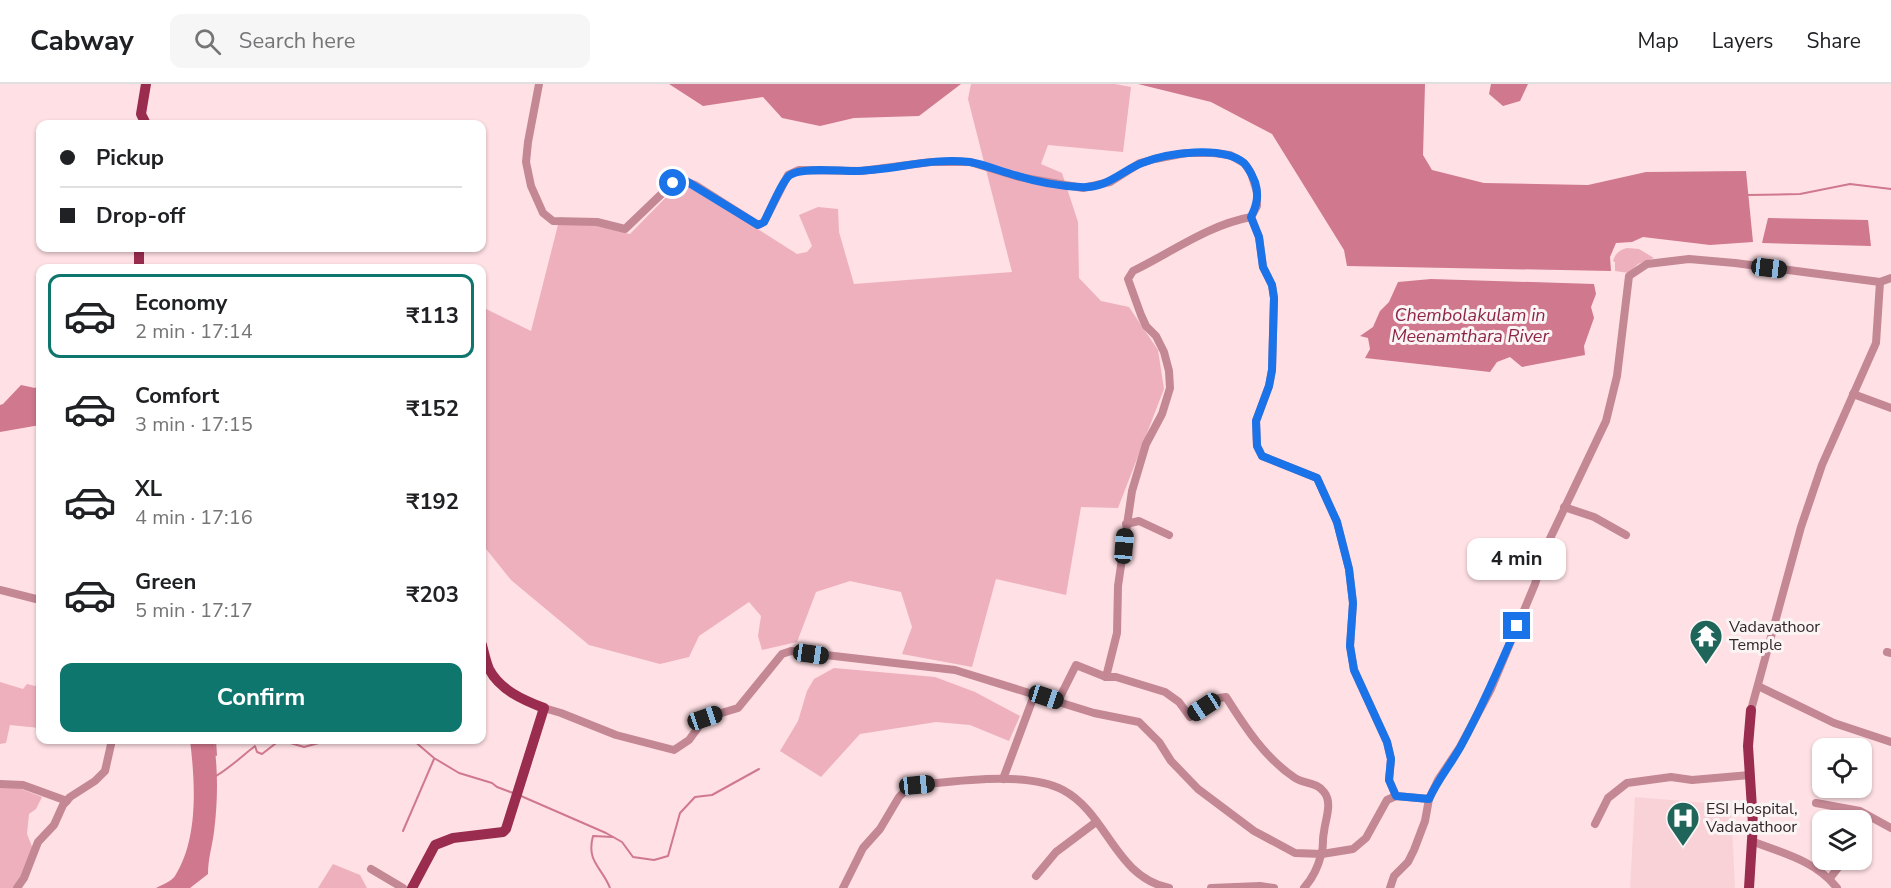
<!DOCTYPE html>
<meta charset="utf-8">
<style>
:root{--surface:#fff;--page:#f6f6f6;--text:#202124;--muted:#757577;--line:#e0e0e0;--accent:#0f766e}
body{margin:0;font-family:"Nunito Sans",sans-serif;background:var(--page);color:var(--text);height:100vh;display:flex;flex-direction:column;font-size:22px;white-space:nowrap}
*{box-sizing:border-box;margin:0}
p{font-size:20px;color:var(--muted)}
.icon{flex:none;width:33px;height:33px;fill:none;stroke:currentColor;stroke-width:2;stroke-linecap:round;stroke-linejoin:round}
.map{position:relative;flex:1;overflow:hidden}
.details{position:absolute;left:36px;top:180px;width:450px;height:480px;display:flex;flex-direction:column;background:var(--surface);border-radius:12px;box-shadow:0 2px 4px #0004}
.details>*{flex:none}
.hud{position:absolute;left:36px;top:36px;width:450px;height:132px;border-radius:12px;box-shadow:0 2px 4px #0004;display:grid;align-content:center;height:132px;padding:0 24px;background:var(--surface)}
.buttons{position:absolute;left:1812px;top:654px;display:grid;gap:12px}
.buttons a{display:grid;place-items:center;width:60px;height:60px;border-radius:12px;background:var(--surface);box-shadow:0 2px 4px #0004;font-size:30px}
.end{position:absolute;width:27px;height:27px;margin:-14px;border:8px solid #1a73e8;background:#fff;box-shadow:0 0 0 3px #fff}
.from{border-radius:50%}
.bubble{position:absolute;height:42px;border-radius:12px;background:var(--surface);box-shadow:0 2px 4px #0004;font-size:20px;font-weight:700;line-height:42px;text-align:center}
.car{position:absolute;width:18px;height:36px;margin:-18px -9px;border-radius:8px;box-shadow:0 0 4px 2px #0007;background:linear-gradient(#222 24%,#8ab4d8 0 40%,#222 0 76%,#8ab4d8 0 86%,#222 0)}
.hud b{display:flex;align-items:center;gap:21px;height:57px;font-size:22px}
.hud b+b{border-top:2px solid var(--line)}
.hud i{width:15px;height:15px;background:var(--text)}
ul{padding:10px 0 0;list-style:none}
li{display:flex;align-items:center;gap:18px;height:84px;margin:0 12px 9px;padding:0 12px;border:3px solid transparent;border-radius:12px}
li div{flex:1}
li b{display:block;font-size:22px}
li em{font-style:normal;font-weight:700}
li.current{border-color:var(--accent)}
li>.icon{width:54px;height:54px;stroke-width:1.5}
.action{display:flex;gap:12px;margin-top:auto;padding:12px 24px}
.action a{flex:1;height:69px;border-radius:12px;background:var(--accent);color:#fff;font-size:24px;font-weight:700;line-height:69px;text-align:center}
header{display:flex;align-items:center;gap:36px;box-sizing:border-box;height:84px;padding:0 30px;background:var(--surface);border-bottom:2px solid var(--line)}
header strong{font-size:28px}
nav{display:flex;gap:33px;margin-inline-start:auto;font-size:21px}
.search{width:420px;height:54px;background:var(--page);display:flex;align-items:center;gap:15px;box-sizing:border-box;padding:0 21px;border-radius:12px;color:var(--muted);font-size:22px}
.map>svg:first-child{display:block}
</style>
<header>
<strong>Cabway</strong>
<div class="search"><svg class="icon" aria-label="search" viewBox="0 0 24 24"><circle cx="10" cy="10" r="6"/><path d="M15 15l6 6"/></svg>Search here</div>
<nav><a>Map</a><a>Layers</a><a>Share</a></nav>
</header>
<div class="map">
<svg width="1891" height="804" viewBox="0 0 1891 804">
<rect width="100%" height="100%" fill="#ffe0e5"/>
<polygon fill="#f9d2d8" points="1635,713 1731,721 1735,804 1630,804"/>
<g fill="#eeb0bd">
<polygon points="971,0 1115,0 1131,3 1123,68 1048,61 1041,80 1062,89 1078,138 1079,194 1101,217 1129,223 1158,266 1164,305 1118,424 1081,423 1066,511 996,495 972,583 902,570 912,543 901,508 850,497 816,508 797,558 762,566 758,552 761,532 749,518 699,552 689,573 660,580 589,561 511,496 482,460 482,391 486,372 482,370 482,223 531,247 560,133 630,150 682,97 797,170 807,168 812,162 799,131 818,123 838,125 839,148 854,200 1012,188 968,15"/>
<path d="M1627,164L1639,165L1654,174L1638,180L1629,189L1615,187V178L1613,177C1615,170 1619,166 1627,164Z"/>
<polygon points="834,584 935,593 975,608 1020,632 1009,657 970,641 936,638 860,650 821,693 780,667 798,637 807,607 814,595"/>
<polygon points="0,598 23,605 27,600 40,603 40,644 10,641 6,659 0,660"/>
<polygon points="0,703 19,704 42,713 36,725 29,730 27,750 33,765 24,788 13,804 0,804"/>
<polygon points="333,780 360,791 367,804 318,804"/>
</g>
<g fill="#d0788d">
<polygon points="669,0 961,0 919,32 854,34 820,42 782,34 763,13 703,22"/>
<polygon points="1138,0 1425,0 1423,71 1432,86 1484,99 1588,101 1646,88 1746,87 1753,158 1710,161 1643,153 1632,158 1616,159 1610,173 1611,187 1347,182 1344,166 1272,50 1211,18"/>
<polygon points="1491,0 1528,0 1520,17 1503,22 1489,10"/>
<polygon points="1768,134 1868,136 1871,162 1762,159"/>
<polygon points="1431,195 1594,200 1596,210 1591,223 1594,234 1584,262 1585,271 1522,283 1510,273 1497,278 1490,288 1365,274 1370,265 1368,254 1360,252 1373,243 1380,227 1389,218 1398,198"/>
<polygon points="40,300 40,341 0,348 0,321 3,320 21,301 35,304"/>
<path d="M190,656H214C218,689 218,715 214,748C212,763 208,775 208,790L190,804H156C162,801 172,797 175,792C199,754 195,698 190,656Z"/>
</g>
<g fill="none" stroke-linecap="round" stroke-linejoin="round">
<g stroke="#d0788d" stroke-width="2">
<polyline points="1748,111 1800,110 1850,100 1891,105"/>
<polyline points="215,656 216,671"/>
<polyline points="413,656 434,674 459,689 492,699 497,703 513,709"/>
<path d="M216,692C231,683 242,672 255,662L257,668L262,670L280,656L304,663L330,656"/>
<polyline points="521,712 606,749 622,758 633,773 654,776 668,772 680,729 695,713 712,711 759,685"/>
<polyline points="403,747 434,675"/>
<path d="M610,804C602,783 586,778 593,752L613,753"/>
</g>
<g stroke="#c48794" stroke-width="8">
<path d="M539,0L528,58L526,78L531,102L543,129L553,137L597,138L625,145L673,99L680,95L695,101L758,141L764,138L788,91L799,86L861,87L931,78H970L1019,93L1083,104L1110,98L1140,79L1155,75L1186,69H1213L1230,71L1244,79L1251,89L1257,108V122L1251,133C1208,141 1172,168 1133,187L1128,195L1141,231L1146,242L1156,252L1164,268L1169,287L1170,304L1162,330L1146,360L1132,407L1118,502L1117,549L1106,593"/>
<polyline points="1251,133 1259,153 1263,183 1272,201 1274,214 1272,286 1269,302 1256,337 1257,362 1262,372 1317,394 1337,438 1349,485 1353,519 1350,562 1354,586 1387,658 1391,675 1389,696 1396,712"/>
<polyline points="1853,310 1891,324"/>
<polyline points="1564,423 1594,433 1626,451"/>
<polyline points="1126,440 1139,437 1169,451"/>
<polyline points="0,506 40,516"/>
<polyline points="1887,568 1891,569"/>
<polyline points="1758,602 1834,639 1891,658"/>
<path d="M1058,617L1076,581L1106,593H1116L1165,608L1179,618L1190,633L1219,614L1226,613C1245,643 1265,674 1295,694C1304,700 1317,698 1324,708C1333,719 1325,736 1324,748C1322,756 1324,764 1321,771C1318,783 1312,795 1304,804"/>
<polyline points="544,624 561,629 616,651 674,666 689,656 705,634 738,624 782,570 791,567 955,586 1094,629 1139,638 1159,658 1171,677 1198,705 1254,747 1295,769 1322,770 1353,765 1366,754 1387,716 1396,712 1429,715"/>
<polyline points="1751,626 1801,443 1822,381 1876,259 1880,198 1891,194"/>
<polyline points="1003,695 1035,609"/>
<polyline points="0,700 23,701 67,717"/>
<polyline points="1816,719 1860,727 1891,744"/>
<polyline points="1595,740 1608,714 1627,699 1671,693 1692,696 1750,691"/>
<path d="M1751,757C1783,769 1816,777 1837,804"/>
<polyline points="371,785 403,804"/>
<polyline points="1036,792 1056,768 1096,738"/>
<polyline points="1830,794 1844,776"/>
<polyline points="17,804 24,794 38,758 54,741 63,721 70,713 95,697 105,687 112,656"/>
<path d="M843,804L863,764L880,745L899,713L904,708L917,701C958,697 1027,687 1063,706C1108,730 1114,792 1169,804"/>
<polyline points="1211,804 1260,802 1274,804"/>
<polyline points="1390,804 1394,792 1408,778 1414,766 1425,737 1429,715 1438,696 1460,663 1491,605 1535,500 1546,463 1606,337 1617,292 1629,192 1647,180 1689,175 1735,179 1880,198"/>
</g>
<g stroke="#992c4f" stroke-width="10">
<polyline points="146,0 141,30 146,40"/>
<polyline points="139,184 139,164"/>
<path d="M412,804L435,761L453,754L503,748L506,745L544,624C523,616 500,606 489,585C486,578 484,569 482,561"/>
<polyline points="1749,804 1753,740 1748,662 1751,626"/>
</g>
</g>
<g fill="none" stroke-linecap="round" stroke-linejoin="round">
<path stroke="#1a73e8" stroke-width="8" d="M673,99L680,95L686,97L758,141L764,138C769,129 783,95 790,91C801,83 838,87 853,87C892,87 930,73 970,78C986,81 1002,88 1018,92C1037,98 1060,102 1080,103C1107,105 1121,87 1142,79C1167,69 1222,61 1244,79C1249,84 1252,91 1255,98C1259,111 1257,121 1251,133L1259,153L1263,183L1272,201L1274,214L1272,286L1269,302L1256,337L1257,362L1262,372L1317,394L1337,438L1349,485L1353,519L1350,562L1354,586L1387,658L1391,675L1389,696L1396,712L1429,715C1438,695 1452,679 1462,660C1483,621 1500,582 1517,542"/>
</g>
<defs>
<symbol id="temple-pin" viewBox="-11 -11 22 30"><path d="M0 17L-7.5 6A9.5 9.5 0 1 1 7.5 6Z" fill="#1f6559" stroke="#fbf4f5"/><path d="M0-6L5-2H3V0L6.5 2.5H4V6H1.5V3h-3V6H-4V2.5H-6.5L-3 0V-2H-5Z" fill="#fff"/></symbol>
<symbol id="hospital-pin" viewBox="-11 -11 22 30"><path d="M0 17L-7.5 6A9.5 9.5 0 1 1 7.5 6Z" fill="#1f6559" stroke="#fbf4f5"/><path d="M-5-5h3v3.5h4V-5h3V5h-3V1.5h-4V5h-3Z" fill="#fff"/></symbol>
</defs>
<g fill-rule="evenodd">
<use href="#temple-pin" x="1687" y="533" width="38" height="52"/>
<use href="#hospital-pin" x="1664" y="715" width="38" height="52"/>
</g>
<g text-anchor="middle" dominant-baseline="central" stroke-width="6" stroke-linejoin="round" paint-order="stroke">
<g font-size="16" fill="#322628" stroke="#fbf4f5" text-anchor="start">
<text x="1729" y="543">Vadavathoor<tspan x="1729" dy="18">Temple</tspan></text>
<text x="1706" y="725">ESI Hospital,<tspan x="1706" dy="18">Vadavathoor</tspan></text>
</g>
<g font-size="18" font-style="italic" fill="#8d2447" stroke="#fbf4f5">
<text x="1470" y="231">Chembolakulam in<tspan x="1470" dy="21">Meenamthara River</tspan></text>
</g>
</g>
</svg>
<div class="buttons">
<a><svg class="icon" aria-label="locate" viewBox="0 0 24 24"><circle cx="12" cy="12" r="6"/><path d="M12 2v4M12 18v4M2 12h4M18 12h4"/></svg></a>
<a><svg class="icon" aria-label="layers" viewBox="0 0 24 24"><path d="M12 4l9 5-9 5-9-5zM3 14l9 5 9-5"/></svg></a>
</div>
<i class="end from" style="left:673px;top:99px"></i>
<i class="end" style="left:1517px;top:542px"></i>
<div class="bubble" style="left:1467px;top:454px;width:99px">4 min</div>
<i class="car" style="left:1769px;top:184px;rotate:97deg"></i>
<i class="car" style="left:1124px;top:462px;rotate:5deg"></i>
<i class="car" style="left:811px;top:570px;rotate:98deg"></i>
<i class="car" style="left:1046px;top:613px;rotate:108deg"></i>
<i class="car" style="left:1204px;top:623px;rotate:237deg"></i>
<i class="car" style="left:705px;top:634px;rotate:71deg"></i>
<i class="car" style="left:917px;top:701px;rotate:84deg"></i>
<div class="hud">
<b><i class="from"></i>Pickup</b>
<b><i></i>Drop-off</b>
</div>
<section class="details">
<ul>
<li class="current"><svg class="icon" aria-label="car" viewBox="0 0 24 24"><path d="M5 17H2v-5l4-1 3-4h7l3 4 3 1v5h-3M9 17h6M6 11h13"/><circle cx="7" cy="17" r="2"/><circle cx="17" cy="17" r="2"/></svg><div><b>Economy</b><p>2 min · 17:14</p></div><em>₹113</em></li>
<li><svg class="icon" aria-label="car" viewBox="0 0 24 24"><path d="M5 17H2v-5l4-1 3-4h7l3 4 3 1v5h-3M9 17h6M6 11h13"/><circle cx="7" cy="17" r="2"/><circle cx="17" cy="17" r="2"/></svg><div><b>Comfort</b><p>3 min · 17:15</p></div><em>₹152</em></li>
<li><svg class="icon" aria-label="car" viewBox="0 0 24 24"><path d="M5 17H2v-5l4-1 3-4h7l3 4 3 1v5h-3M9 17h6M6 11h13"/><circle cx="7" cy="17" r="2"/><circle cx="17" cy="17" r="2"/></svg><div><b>XL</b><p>4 min · 17:16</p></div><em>₹192</em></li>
<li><svg class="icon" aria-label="car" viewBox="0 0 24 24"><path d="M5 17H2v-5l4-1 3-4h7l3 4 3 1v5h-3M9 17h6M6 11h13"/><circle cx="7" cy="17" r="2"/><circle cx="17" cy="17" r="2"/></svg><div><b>Green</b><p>5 min · 17:17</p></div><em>₹203</em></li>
</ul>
<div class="action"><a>Confirm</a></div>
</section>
</div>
